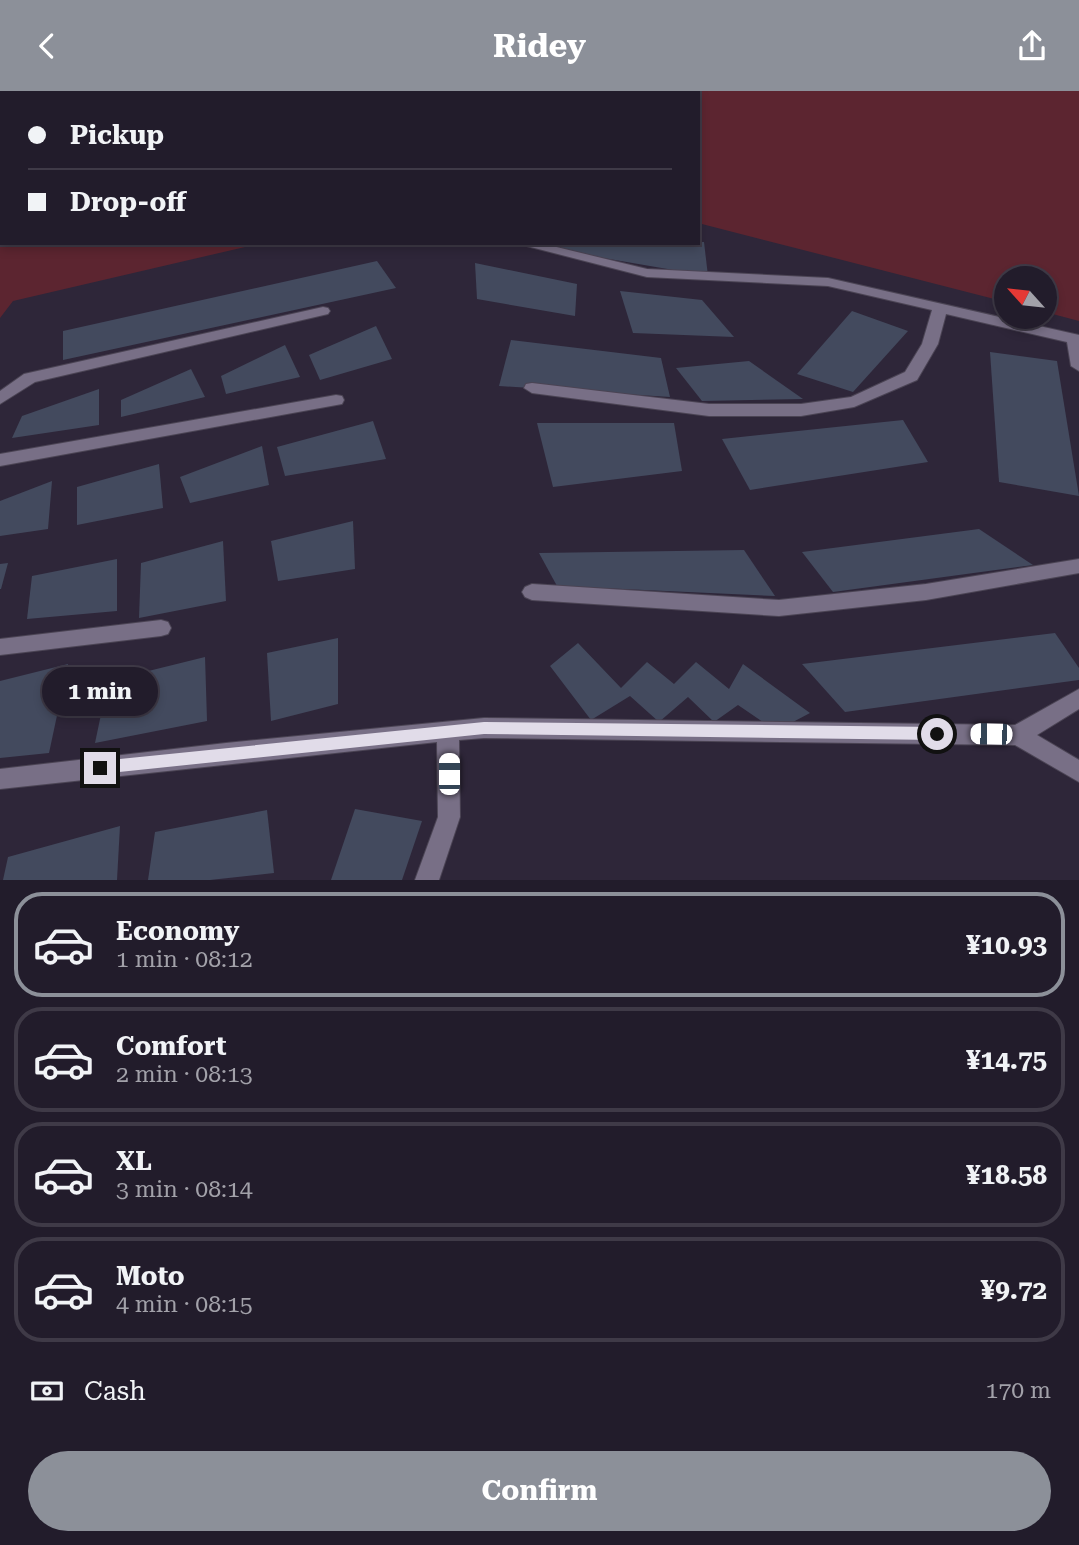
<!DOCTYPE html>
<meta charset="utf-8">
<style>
:root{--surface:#221c2b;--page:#2a2533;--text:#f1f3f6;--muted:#a2a1a9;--line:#3f3a47;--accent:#8c9099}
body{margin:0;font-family:"Roboto Serif",serif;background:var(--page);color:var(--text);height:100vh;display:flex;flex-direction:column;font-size:26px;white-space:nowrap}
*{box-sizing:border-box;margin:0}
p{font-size:23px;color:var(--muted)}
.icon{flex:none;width:38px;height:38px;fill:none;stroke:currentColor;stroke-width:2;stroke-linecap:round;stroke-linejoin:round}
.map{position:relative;height:789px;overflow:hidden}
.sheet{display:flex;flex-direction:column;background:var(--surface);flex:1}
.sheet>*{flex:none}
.hud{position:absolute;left:0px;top:0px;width:700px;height:154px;box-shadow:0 4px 10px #0003,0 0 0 2px var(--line);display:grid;align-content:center;height:154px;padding:0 28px;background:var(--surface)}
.needle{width:46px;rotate:297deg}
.tools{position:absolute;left:994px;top:175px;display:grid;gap:14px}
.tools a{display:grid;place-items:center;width:63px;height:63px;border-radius:50%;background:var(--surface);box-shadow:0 4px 10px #0003,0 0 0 2px var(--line);font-size:35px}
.end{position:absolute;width:32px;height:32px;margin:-16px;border:9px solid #e1dce9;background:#111;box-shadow:0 0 0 4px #111}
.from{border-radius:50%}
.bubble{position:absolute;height:49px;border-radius:24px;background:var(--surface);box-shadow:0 4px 10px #0003,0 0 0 2px var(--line);font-size:23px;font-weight:700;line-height:49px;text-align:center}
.car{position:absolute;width:21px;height:42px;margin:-21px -10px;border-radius:9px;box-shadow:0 0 5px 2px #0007;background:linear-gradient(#fff 24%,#345 0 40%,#fff 0 76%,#345 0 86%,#fff 0)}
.hud b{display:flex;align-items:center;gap:24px;height:66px;font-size:26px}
.hud b+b{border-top:2px solid var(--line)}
.hud i{width:18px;height:18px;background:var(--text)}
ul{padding:12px 0 0;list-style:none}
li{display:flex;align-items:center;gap:21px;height:105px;margin:0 14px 10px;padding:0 14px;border:4px solid var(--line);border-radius:28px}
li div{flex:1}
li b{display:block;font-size:26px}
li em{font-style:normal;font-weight:700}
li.selected{border-color:var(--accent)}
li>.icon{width:63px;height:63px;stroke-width:1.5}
.pay{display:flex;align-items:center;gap:18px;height:77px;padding:0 28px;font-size:26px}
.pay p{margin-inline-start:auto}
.primary-button{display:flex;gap:14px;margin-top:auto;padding:14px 28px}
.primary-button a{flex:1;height:80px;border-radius:42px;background:var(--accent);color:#fff;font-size:28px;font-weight:700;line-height:80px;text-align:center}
header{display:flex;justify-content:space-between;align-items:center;height:91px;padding:0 28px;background:var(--accent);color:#fff;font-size:32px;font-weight:700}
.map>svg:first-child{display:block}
</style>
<header><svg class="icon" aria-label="back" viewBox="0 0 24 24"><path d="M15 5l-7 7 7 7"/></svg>Ridey<svg class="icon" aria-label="share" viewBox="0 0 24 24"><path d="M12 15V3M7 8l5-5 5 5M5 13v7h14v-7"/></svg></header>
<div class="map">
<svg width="1079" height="789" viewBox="0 0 1079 789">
<rect width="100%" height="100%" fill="#2e2639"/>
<polygon fill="#5c2530" points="0,0 1079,0 1079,230 1045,221 1045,187 1006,187 1006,211 698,132 698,2 2,2 2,152 262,152 13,210 0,227"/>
<g fill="#434a5e">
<polygon points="704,151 708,185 528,154 528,152"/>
<polygon points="377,170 396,197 63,269 63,240"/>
<polygon points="475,172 577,193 575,225 477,208"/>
<polygon points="620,200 702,209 734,246 633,242"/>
<polygon points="852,220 908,240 853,301 797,283"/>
<polygon points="376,235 392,268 320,289 309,264"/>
<polygon points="511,249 661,267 670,306 499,295"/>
<polygon points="285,254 300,286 226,303 221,285"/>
<polygon points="990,261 1057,270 1079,405 999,391"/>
<polygon points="749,270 803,308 702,310 676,277"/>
<polygon points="191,278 205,306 121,326 121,309"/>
<polygon points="99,298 99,334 12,347 22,325"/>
<polygon points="903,329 928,371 750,399 722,348"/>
<polygon points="373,330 386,368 285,385 277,356"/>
<polygon points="537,332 674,332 682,380 553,396"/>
<polygon points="262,355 269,394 190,412 180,386"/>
<polygon points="159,373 163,417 77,434 77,396"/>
<polygon points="52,390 48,438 0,445 0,410"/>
<polygon points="353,430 355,478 278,490 271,450"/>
<polygon points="979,438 1033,474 833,501 802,461"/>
<polygon points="223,450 226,510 139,527 141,472"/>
<polygon points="744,459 775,505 557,495 539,462"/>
<polygon points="117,468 117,520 27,528 32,485"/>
<polygon points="8,472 1,498 0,498 0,473"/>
<polygon points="1055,542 1079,577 1079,589 845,621 802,573"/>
<polygon points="338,547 338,613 271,630 267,562"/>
<polygon points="578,552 621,597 647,571 674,593 696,571 729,598 743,573 810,622 776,640 738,614 714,631 688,606 659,631 630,605 591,629 550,575"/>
<polygon points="205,566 207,630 95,652 108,590"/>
<polygon points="68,573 49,662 0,667 0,590"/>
<polygon points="355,718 422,730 402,789 331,789"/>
<polygon points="267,719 274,782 210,789 148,789 155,741"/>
<polygon points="120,735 117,789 3,789 8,766"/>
</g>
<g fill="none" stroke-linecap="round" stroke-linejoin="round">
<defs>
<g id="minor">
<polygon points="515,152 540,152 647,178 828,187 1079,244 1079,280 1071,275 1067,251 946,223 938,253 917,289 854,316 801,325 709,325 532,302 524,297 526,293 532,292 709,313 801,313 851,306 905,281 922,253 932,219 828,195 647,186"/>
<polygon points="323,216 328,217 330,220 328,223 35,291 0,313 0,300 24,283"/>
<polygon points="336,304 342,305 344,309 342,313 0,375 0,363"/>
<polygon points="1079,468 1079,482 926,509 779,525 532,509 525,506 522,501 525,496 532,493 779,509 926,493"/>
<polygon points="161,529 168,531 171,537 168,543 161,545 0,564 0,548"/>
<polygon points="1079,598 1079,618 1037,644 1079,669 1079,691 1015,654 484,647 459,649 460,726 439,789 415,789 438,726 437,651 0,698 0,678 226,652 484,627 1015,634"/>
</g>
</defs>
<use href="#minor" stroke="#4b4454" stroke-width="2"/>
<use href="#minor" fill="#786f86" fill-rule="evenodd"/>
</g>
<polygon fill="#e1dce9" points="484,631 937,636 944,643 937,649 484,643 100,683 93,677 100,670"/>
</svg>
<div class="tools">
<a><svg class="needle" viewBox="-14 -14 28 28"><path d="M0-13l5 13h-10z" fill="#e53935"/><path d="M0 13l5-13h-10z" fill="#a2a1a9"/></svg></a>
</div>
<i class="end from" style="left:937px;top:643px"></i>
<i class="end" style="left:100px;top:677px"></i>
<div class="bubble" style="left:42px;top:576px;width:116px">1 min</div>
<i class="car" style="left:991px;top:643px;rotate:271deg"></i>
<i class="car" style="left:449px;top:683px;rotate:0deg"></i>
<div class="hud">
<b><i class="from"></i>Pickup</b>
<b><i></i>Drop-off</b>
</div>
</div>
<section class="sheet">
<ul>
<li class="selected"><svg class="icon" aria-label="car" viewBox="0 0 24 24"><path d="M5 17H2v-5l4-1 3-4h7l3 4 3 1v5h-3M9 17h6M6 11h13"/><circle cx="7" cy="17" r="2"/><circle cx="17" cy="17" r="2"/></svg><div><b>Economy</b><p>1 min · 08:12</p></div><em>¥10.93</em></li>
<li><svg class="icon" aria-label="car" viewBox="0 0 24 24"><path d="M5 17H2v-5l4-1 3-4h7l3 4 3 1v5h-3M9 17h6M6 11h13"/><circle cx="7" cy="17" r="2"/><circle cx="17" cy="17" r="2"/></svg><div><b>Comfort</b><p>2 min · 08:13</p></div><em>¥14.75</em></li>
<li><svg class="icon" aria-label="car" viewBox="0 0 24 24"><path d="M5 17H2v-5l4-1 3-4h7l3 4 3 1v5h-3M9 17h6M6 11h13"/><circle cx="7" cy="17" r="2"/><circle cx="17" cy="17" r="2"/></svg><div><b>XL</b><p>3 min · 08:14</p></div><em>¥18.58</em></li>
<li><svg class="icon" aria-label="car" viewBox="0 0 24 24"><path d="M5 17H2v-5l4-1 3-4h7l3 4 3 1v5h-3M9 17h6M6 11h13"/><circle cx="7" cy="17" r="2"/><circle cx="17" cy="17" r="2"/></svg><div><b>Moto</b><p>4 min · 08:15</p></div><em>¥9.72</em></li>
</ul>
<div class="pay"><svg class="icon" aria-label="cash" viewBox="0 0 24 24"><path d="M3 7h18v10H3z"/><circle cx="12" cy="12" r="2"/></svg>Cash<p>170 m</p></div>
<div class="primary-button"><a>Confirm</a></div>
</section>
